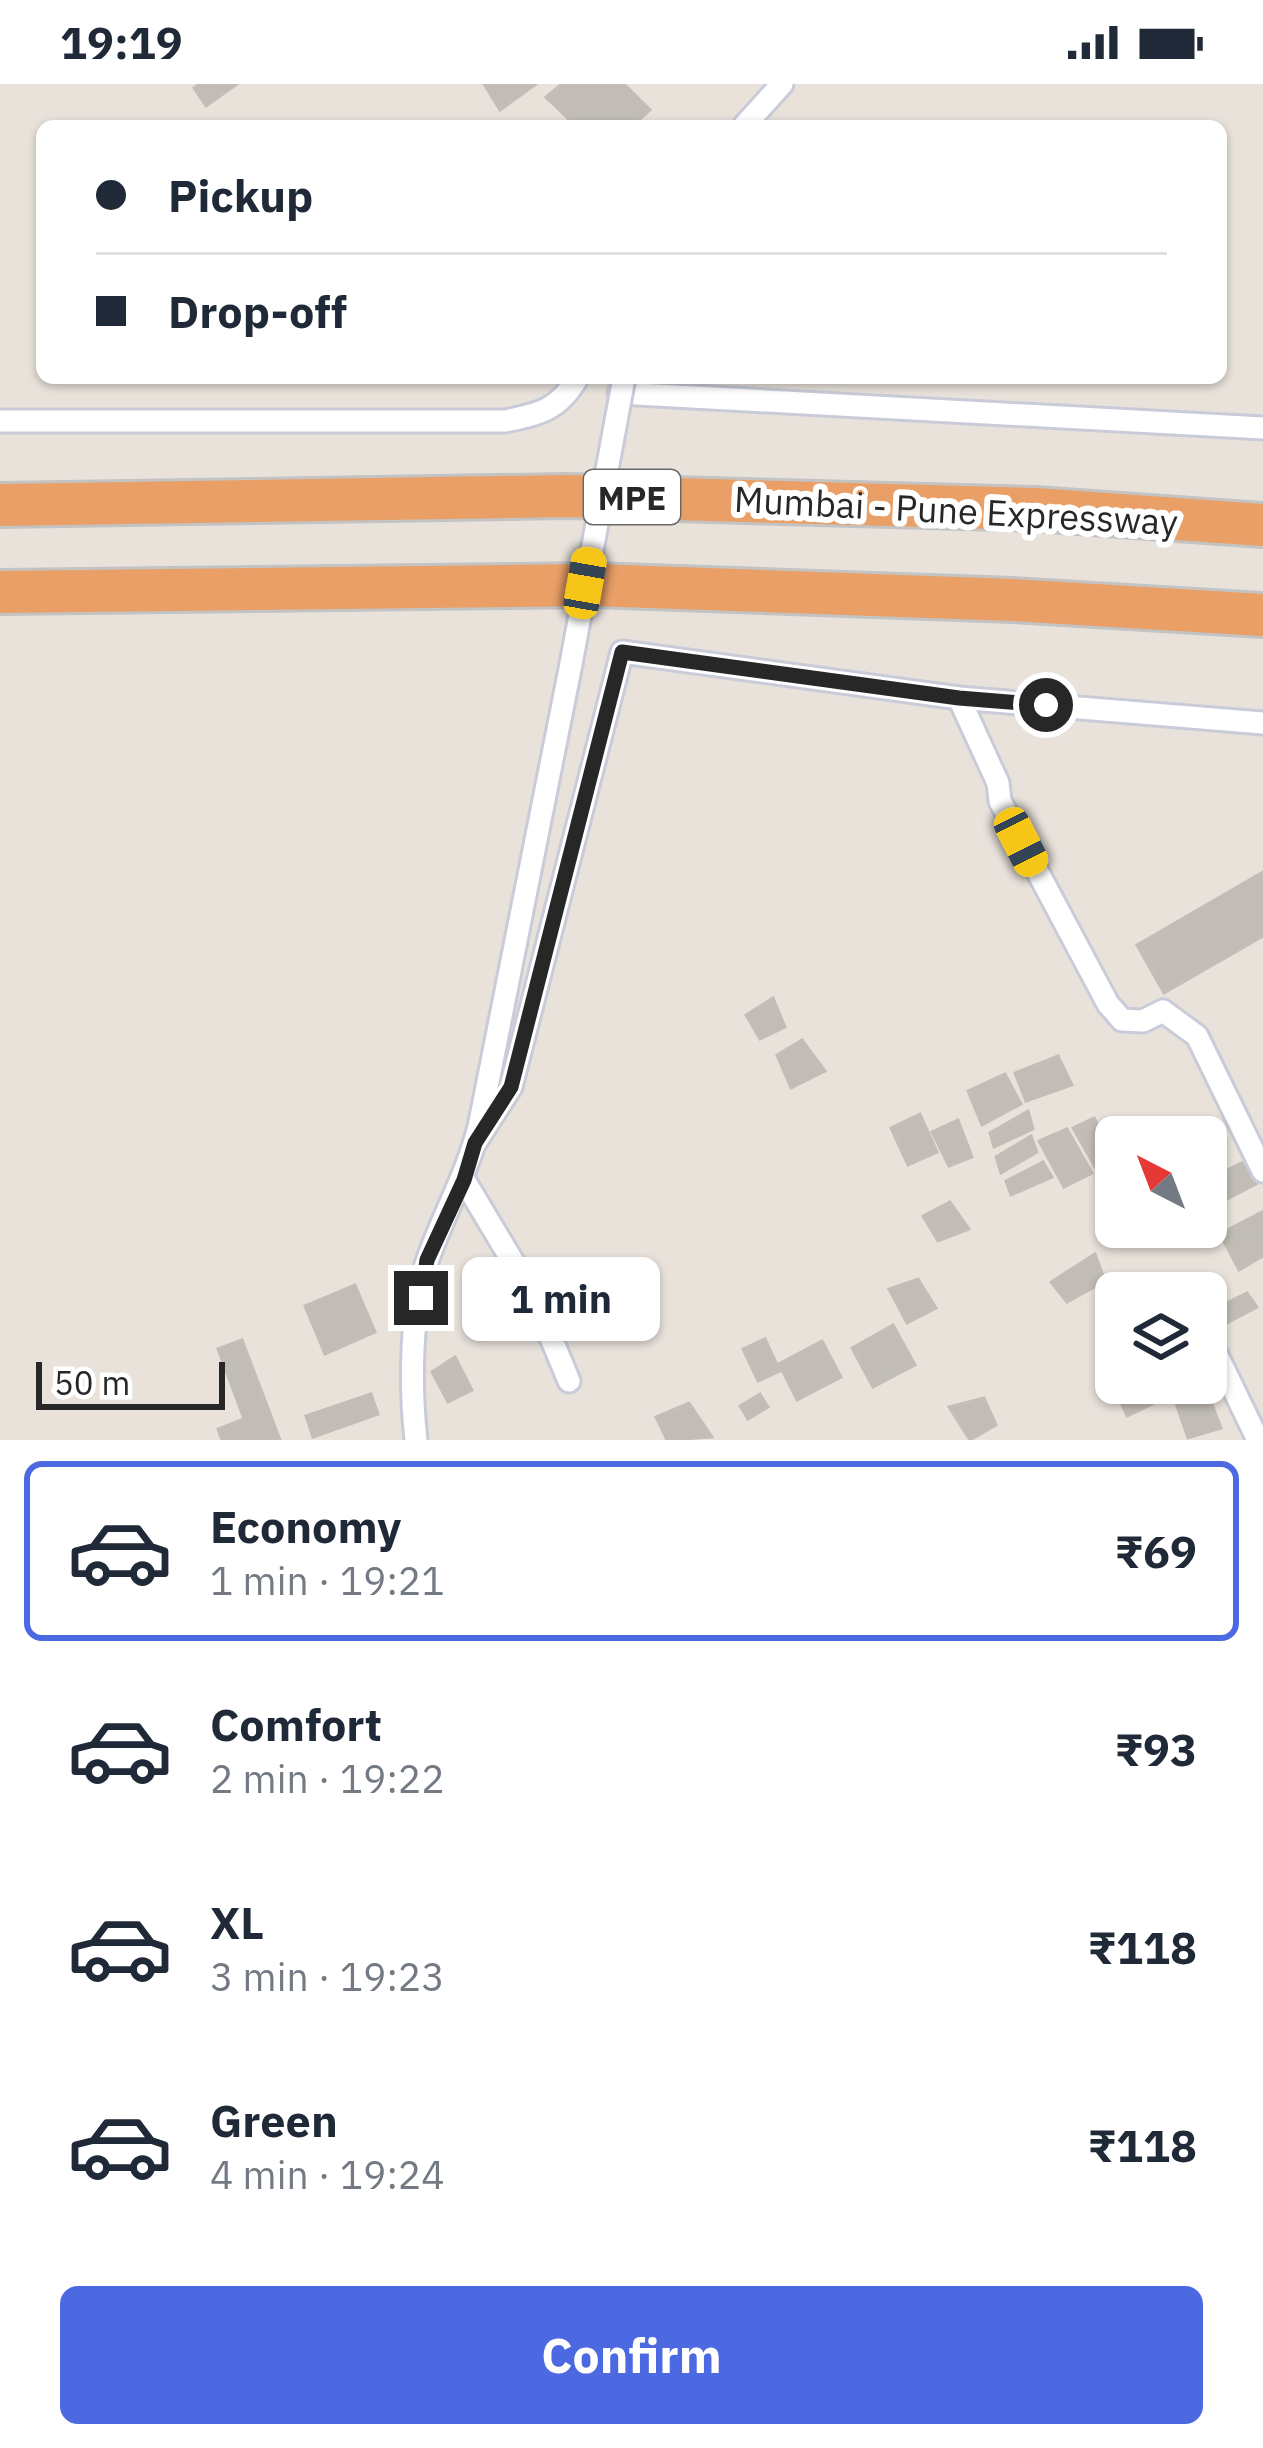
<!DOCTYPE html>
<meta charset="utf-8">
<style>
:root{--surface:#fff;--page:#f6f6f7;--text:#1f2937;--muted:#747a83;--line:#e0e1e3;--accent:#4d69e2}
body{margin:0;font-family:"IBM Plex Sans",sans-serif;background:var(--page);color:var(--text);height:100vh;display:flex;flex-direction:column;font-size:45px;white-space:nowrap}
*{box-sizing:border-box;margin:0}
p{font-size:39px;color:var(--muted)}
.icon{flex:none;width:66px;height:66px;fill:none;stroke:currentColor;stroke-width:2;stroke-linecap:round;stroke-linejoin:round}
.map{position:relative;height:1356px;overflow:hidden}
.details{display:flex;flex-direction:column;background:var(--surface);flex:1}
.details>*{flex:none}
.banner{position:absolute;left:36px;top:36px;width:1191px;height:264px;border-radius:18px;box-shadow:0 3px 9px #0004;display:grid;align-content:center;height:264px;padding:0 60px;background:var(--surface)}
.needle{width:78px;rotate:318deg}
.fabs{position:absolute;left:1095px;top:1032px;display:grid;gap:24px}
.fabs a{display:grid;place-items:center;width:132px;height:132px;border-radius:18px;background:var(--surface);box-shadow:0 3px 9px #0004;font-size:60px}
.scale{position:absolute;left:36px;bottom:30px;width:189px;box-sizing:border-box;padding-left:12px;border:6px solid #272727;border-top:0;font-size:33px;line-height:42px;white-space:nowrap;color:#272727;-webkit-text-stroke:9px #fff;paint-order:stroke}
.end{position:absolute;width:54px;height:54px;margin:-27px;border:15px solid #272727;background:#fff;box-shadow:0 0 0 6px #fff}
.from{border-radius:50%}
.bubble{position:absolute;height:84px;border-radius:18px;background:var(--surface);box-shadow:0 3px 9px #0004;font-size:39px;font-weight:800;line-height:84px;text-align:center}
.car{position:absolute;width:36px;height:72px;margin:-36px -18px;border-radius:15px;box-shadow:0 0 9px 3px #0007;background:linear-gradient(#f5c518 24%,#345 0 40%,#f5c518 0 76%,#345 0 86%,#f5c518 0)}
.banner b{display:flex;align-items:center;gap:42px;height:114px;font-size:45px}
.banner b+b{border-top:3px solid var(--line)}
.banner i{width:30px;height:30px;background:var(--text)}
ul{padding:21px 0 0;list-style:none}
li{display:flex;align-items:center;gap:36px;height:180px;margin:0 24px 18px;padding:0 36px;border:6px solid transparent;border-radius:18px}
li div{flex:1}
li b{display:block;font-size:45px}
li em{font-style:normal;font-weight:800}
li.current{border-color:var(--accent)}
li>.icon{width:108px;height:108px;stroke-width:1.5}
.action{display:flex;gap:24px;margin-top:auto;padding:24px 60px}
.action a{flex:1;height:138px;border-radius:18px;background:var(--accent);color:#fff;font-size:48px;font-weight:800;line-height:138px;text-align:center}
.status{display:flex;justify-content:space-between;align-items:center;height:84px;padding:0 60px;background:var(--surface);direction:ltr}
.status svg{height:33px;fill:currentColor}
.map>svg:first-child{display:block}
</style>
<div class="status"><b>19:19</b><svg viewBox="0 0 49 12"><path d="M0 12V9h3v3zM5 12V6h3v6zM10 12V3h3v9zM15 12V0h3v12zM26 1h20v11H26zM47 4h2v5h-2z"/></svg></div>
<div class="map">
<svg width="1263" height="1356" viewBox="0 0 1263 1356">
<rect width="100%" height="100%" fill="#e8e2db"/>
<g fill="#c1bcb6" stroke="#c3beb5" stroke-width="3">
<polygon points="200,0 237,0 206,22 194,4"/>
<polygon points="484,0 536,0 500,26"/>
<polygon points="562,0 624,0 650,26 632,42 576,42 546,13"/>
<polygon points="1263,788 1263,852 1164,909 1137,861"/>
<polygon points="773,914 785,943 760,955 746,931"/>
<polygon points="802,956 825,987 791,1004 777,971"/>
<polygon points="1058,972 1072,1001 1026,1017 1015,989"/>
<polygon points="1005,990 1021,1020 982,1041 968,1007"/>
<polygon points="1028,1027 1033,1045 994,1063 990,1049"/>
<polygon points="920,1030 937,1068 908,1081 891,1044"/>
<polygon points="1094,1034 1113,1072 1095,1083 1073,1044"/>
<polygon points="958,1036 972,1073 949,1082 932,1048"/>
<polygon points="1067,1045 1092,1089 1064,1103 1039,1057"/>
<polygon points="1031,1052 1037,1068 1001,1089 996,1073"/>
<polygon points="1043,1078 1052,1093 1011,1111 1006,1097"/>
<polygon points="1242,1079 1256,1100 1216,1121 1206,1096"/>
<polygon points="950,1118 969,1145 938,1157 923,1132"/>
<polygon points="1262,1128 1263,1172 1239,1186 1220,1150"/>
<polygon points="1095,1170 1105,1197 1067,1218 1051,1198"/>
<polygon points="918,1195 936,1224 907,1239 889,1205"/>
<polygon points="355,1201 375,1248 325,1270 305,1222"/>
<polygon points="1247,1209 1257,1223 1214,1246 1207,1229"/>
<polygon points="893,1241 915,1281 873,1303 852,1264"/>
<polygon points="765,1255 780,1287 758,1297 743,1265"/>
<polygon points="242,1256 280,1356 222,1356 218,1345 244,1335 218,1265"/>
<polygon points="822,1257 841,1293 797,1316 779,1280"/>
<polygon points="455,1273 472,1306 448,1318 432,1288"/>
<polygon points="1145,1299 1163,1299 1169,1312 1127,1332 1118,1311"/>
<polygon points="371,1310 378,1330 313,1353 306,1332"/>
<polygon points="760,1310 768,1323 748,1335 740,1322"/>
<polygon points="1208,1310 1221,1344 1188,1354 1176,1319"/>
<polygon points="984,1314 996,1341 970,1356 949,1323"/>
<polygon points="689,1319 712,1353 667,1356 656,1333"/>
</g>
<g fill="none" stroke-linecap="round" stroke-linejoin="round">
<defs>
<g id="street">
<polyline points="744,42 782,0"/>
<polyline points="619,309 1263,344"/>
<path d="M0,337H505C539,330 559,326 577,294"/>
<polyline points="959,614 998,699 1000,717 1108,920 1122,936 1143,937 1163,927 1197,952 1263,1087"/>
<polyline points="475,1059 511,1003 622,568 959,614 1263,639"/>
<polyline points="464,1096 534,1213 569,1297"/>
<polyline points="1214,1265 1258,1356"/>
<path d="M416,1356C410,1303 410,1222 429,1172C445,1128 467,1089 479,1043L571,580"/>
</g>
<g id="highway">
<polyline points="0,421 565,412 1035,425 1263,441"/>
<polyline points="0,508 593,501 1013,516 1263,531"/>
</g>
</defs>
<use href="#street" stroke="#c9ccd8" stroke-width="27"/>
<use href="#highway" stroke="#c3c3c3" stroke-width="48"/>
<use href="#street" stroke="#fff" stroke-width="21"/>
<use href="#highway" stroke="#e99f65" stroke-width="42"/>
<defs>
<polyline id="street-bridge" points="571,580 624,294"/>
</defs>
<use href="#street-bridge" stroke="#c9ccd8" stroke-width="27" stroke-linecap="butt"/>
<use href="#street-bridge" stroke="#fff" stroke-width="21"/>
</g>
<g fill="none" stroke-linecap="round" stroke-linejoin="round">
<polyline stroke="#272727" stroke-width="15" points="421,1214 427,1176 464,1096 475,1059 511,1003 622,568 959,614 1046,621"/>
</g>
<g text-anchor="middle" dominant-baseline="central" stroke-width="12" stroke-linejoin="round" paint-order="stroke">
<rect fill="#fff" stroke="#686868" stroke-width="3" x="584" y="386" width="96" height="54" rx="9"/>
<g font-size="33" font-weight="bold" fill="#272727">
<text x="632" y="413">MPE</text>
</g>
<g font-size="36" fill="#272727" stroke="#fff">
<text transform="translate(956 426) rotate(3)">Mumbai - Pune Expressway</text>
</g>
</g>
</svg>
<div class="fabs">
<a><svg class="needle" viewBox="-14 -14 28 28"><path d="M0-13l5 13h-10z" fill="#e53935"/><path d="M0 13l5-13h-10z" fill="#747a83"/></svg></a>
<a><svg class="icon" aria-label="layers" viewBox="0 0 24 24"><path d="M12 4l9 5-9 5-9-5zM3 14l9 5 9-5"/></svg></a>
</div>
<div class="scale">50 m</div>
<i class="end from" style="left:1046px;top:621px"></i>
<i class="end" style="left:421px;top:1214px"></i>
<div class="bubble" style="left:462px;top:1173px;width:198px">1 min</div>
<i class="car" style="left:585px;top:499px;rotate:10deg"></i>
<i class="car" style="left:1021px;top:758px;rotate:153deg"></i>
<div class="banner">
<b><i class="from"></i>Pickup</b>
<b><i></i>Drop-off</b>
</div>
</div>
<section class="details">
<ul>
<li class="current"><svg class="icon" aria-label="car" viewBox="0 0 24 24"><path d="M5 17H2v-5l4-1 3-4h7l3 4 3 1v5h-3M9 17h6M6 11h13"/><circle cx="7" cy="17" r="2"/><circle cx="17" cy="17" r="2"/></svg><div><b>Economy</b><p>1 min · 19:21</p></div><em>₹69</em></li>
<li><svg class="icon" aria-label="car" viewBox="0 0 24 24"><path d="M5 17H2v-5l4-1 3-4h7l3 4 3 1v5h-3M9 17h6M6 11h13"/><circle cx="7" cy="17" r="2"/><circle cx="17" cy="17" r="2"/></svg><div><b>Comfort</b><p>2 min · 19:22</p></div><em>₹93</em></li>
<li><svg class="icon" aria-label="car" viewBox="0 0 24 24"><path d="M5 17H2v-5l4-1 3-4h7l3 4 3 1v5h-3M9 17h6M6 11h13"/><circle cx="7" cy="17" r="2"/><circle cx="17" cy="17" r="2"/></svg><div><b>XL</b><p>3 min · 19:23</p></div><em>₹118</em></li>
<li><svg class="icon" aria-label="car" viewBox="0 0 24 24"><path d="M5 17H2v-5l4-1 3-4h7l3 4 3 1v5h-3M9 17h6M6 11h13"/><circle cx="7" cy="17" r="2"/><circle cx="17" cy="17" r="2"/></svg><div><b>Green</b><p>4 min · 19:24</p></div><em>₹118</em></li>
</ul>
<div class="action"><a>Confirm</a></div>
</section>
